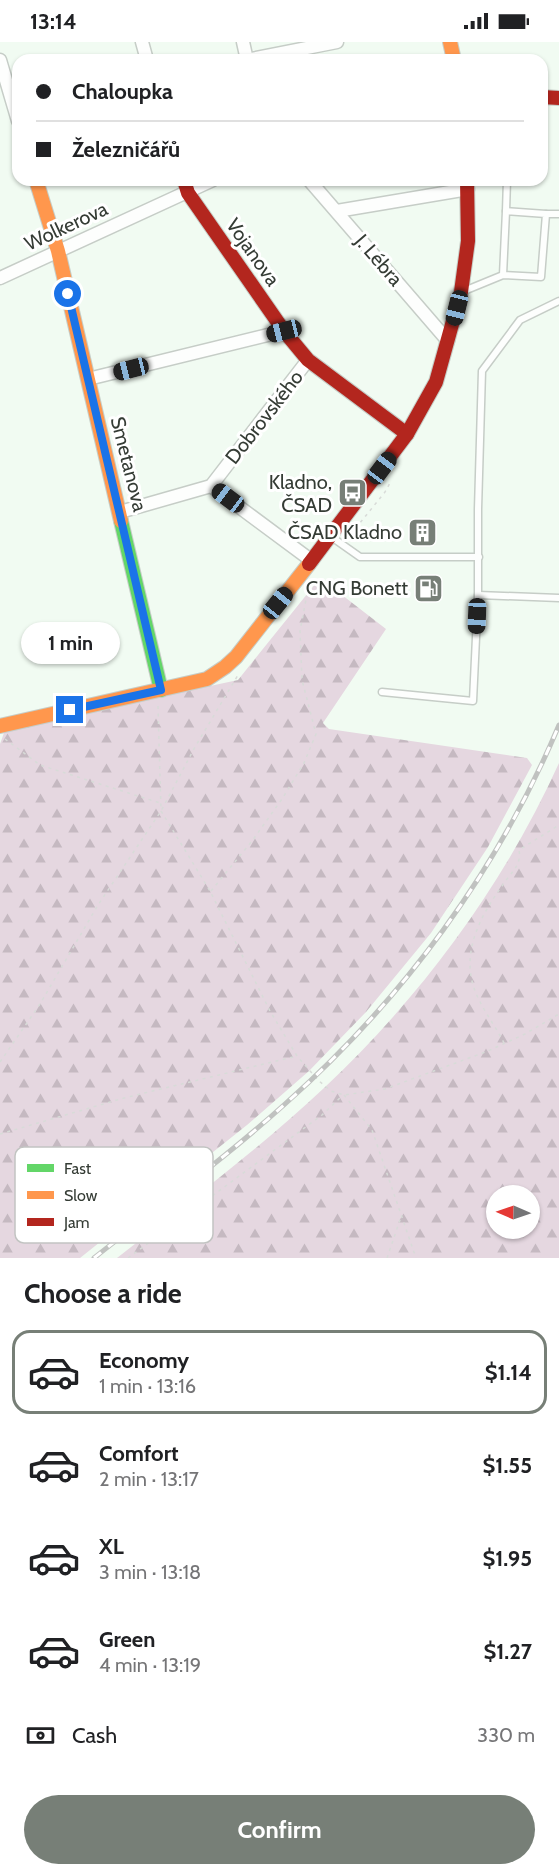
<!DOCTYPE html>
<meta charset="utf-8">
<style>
:root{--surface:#fff;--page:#f6f6f6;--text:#202124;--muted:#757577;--line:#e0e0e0;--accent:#777f77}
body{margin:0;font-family:Cabin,sans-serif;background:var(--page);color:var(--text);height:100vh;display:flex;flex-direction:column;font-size:22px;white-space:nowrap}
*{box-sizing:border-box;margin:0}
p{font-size:20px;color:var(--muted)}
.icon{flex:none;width:33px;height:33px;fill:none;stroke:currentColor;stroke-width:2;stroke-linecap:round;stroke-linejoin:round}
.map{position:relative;height:1216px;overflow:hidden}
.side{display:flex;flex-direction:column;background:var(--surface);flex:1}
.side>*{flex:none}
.guide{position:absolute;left:12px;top:12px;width:536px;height:132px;border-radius:18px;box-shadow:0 2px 4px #0004;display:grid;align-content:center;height:132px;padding:0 24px;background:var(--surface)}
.needle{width:39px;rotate:272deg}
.fabs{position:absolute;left:486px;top:1143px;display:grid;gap:12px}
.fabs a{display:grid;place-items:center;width:54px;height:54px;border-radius:50%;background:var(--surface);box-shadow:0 2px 4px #0004;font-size:30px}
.end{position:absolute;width:27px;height:27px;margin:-14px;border:8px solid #1a73e8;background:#fff;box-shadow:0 0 0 3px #fff}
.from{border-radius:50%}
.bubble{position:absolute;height:42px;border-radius:21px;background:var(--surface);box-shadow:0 2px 4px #0004;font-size:20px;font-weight:700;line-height:42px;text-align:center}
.car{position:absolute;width:18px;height:36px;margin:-18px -9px;border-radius:8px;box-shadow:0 0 4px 2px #0007;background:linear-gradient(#222 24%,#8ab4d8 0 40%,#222 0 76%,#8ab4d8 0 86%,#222 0)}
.guide b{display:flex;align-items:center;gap:21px;height:57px;font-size:22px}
.guide b+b{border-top:2px solid var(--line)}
.guide i{width:15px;height:15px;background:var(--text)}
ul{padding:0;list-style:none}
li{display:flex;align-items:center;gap:18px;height:84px;margin:0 12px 9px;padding:0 12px;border:3px solid transparent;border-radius:18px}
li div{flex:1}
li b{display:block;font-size:22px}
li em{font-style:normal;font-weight:700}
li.active{border-color:var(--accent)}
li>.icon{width:54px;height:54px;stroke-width:1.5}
h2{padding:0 24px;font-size:27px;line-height:72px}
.pay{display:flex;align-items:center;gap:15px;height:66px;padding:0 24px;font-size:22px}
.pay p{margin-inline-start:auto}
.button{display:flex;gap:12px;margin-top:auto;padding:12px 24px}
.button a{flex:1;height:69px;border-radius:36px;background:var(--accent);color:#fff;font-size:24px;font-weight:700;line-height:69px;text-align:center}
.status{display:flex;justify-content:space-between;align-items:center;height:42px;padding:0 30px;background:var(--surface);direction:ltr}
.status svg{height:16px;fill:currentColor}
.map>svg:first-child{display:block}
</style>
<div class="status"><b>13:14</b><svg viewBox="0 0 49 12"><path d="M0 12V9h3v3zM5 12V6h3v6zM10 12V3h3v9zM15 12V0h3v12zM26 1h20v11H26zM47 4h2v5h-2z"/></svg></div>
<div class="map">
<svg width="559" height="1216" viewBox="0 0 559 1216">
<defs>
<pattern id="forest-firs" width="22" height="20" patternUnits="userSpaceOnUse" patternTransform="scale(1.5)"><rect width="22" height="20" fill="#e5d7e0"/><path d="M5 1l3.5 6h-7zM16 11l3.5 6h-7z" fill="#c5b9c1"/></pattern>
</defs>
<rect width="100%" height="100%" fill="#f1fbf2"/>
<g fill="url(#forest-firs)" fill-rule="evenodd">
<polygon points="320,536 386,587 323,681 329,687 527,716 532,723 488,805 431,891 366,970 309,1029 247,1083 80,1216 0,1216 0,702 5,688 238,638"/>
<path d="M559,721V1216H117C187,1161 259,1107 324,1046C421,955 504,843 559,721ZM496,1154H530V1186H496Z"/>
</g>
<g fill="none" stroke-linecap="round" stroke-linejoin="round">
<defs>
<g id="lane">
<polyline points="506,169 507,138"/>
<polyline points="546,172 559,172"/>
<polyline points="464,249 503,233 541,235 546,172 506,169 503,233"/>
<polyline points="333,496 360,515 479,515"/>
<polyline points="478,553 559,556"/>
<polyline points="382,650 473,659 478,553 478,467 482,329 520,278 559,259"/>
</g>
<g id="street">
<polyline points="142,0 147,18"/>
<polyline points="243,0 247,18"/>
<polyline points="0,18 18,79"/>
<polyline points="246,18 337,0"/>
<polyline points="309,138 448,299"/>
<polyline points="337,169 468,147"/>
<polyline points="0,236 213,138"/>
<polyline points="88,337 284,289"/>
<polyline points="211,444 312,519"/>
<polyline points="120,470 211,444 308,318"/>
</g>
<polyline id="fast" points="121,479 161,648"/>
<g id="slow">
<polyline points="450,0 454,18"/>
<polyline points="36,138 58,209 121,479"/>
<polyline points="0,684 207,637 225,625 236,615 309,522"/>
</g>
<g id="jam">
<polyline points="542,55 559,56"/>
<polyline points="184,138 188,151 284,289 308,318 407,392"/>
<polyline points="309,522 407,392 436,340 461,250 468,199 467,138"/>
</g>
</defs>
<use href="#lane" stroke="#c6cdc7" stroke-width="9"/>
<use href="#street" stroke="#c6cdc7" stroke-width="15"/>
<use href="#fast" stroke="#c6cdc7" stroke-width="16"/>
<use href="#slow" stroke="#c6cdc7" stroke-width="16"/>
<use href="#jam" stroke="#c6cdc7" stroke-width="16"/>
<g stroke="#d8dbd8" stroke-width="1.5" stroke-dasharray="3 4.5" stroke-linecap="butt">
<polyline points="351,492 385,450 390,441"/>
<polyline points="158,664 161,769 210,849 270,969 297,1014 319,1039 331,1049 344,1053 385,1047 488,1009 525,992 559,972"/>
<polyline points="5,697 40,723 160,761"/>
<polyline points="211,849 252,799 282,757 304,721 316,692 302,638 300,589 308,547"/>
<path d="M504,1001C494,981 477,961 472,939C464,904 482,872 502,844C510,831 522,824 519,808L559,783"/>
<polyline points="0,1020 40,962 98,863 161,769 195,705 238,633"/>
<polyline points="344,1053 372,1088 416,1216"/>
<polyline points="0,1092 124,1056 297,1014"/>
<polyline points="128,1216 322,1073 343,1053"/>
<polyline points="387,1216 401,1175"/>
</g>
<use href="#lane" stroke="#fdfefd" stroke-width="6"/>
<use href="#street" stroke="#fdfefd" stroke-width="12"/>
<use href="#fast" stroke="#63d668" stroke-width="14"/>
<use href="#slow" stroke="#ff974d" stroke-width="14"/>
<use href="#jam" stroke="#b3261e" stroke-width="14"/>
<defs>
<path id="rail" d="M94,1216C158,1165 224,1117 285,1062C402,958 498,829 559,683"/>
</defs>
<use href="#rail" stroke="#c0c2c0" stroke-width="5"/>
<use href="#rail" stroke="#fff" stroke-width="3" stroke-dasharray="9" stroke-linecap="butt"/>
</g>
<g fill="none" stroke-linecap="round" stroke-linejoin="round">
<polyline stroke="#1a73e8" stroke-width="8" points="68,252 161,648 70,668"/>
</g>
<defs>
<symbol id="bus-square" viewBox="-11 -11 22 22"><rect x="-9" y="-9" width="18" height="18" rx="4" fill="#777f77" stroke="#fff"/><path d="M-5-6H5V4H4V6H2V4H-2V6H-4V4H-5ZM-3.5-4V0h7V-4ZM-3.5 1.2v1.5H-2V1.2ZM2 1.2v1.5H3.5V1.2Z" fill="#fff"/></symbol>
<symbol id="building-square" viewBox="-11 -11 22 22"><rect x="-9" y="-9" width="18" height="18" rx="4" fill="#777f77" stroke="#fff"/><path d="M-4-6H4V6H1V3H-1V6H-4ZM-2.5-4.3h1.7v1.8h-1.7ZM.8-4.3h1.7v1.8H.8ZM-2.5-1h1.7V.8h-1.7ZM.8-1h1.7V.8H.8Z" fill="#fff"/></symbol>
<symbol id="fuel-square" viewBox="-11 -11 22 22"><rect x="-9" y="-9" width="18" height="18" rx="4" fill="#777f77" stroke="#fff"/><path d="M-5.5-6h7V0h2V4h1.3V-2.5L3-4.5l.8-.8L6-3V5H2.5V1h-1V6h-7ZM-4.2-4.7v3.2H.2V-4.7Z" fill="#fff"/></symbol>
</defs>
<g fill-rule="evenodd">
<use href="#bus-square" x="336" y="434" width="33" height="33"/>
<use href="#building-square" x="406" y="474" width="33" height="33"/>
<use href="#fuel-square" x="412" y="530" width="33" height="33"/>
</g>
<g text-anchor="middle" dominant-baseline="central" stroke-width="6" stroke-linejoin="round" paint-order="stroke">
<g font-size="20" fill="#353c35" stroke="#fff">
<text transform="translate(66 184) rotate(-25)">Wolkerova</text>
<text transform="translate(253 210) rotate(55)">Vojanova</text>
<text transform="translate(379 218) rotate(49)">J. Lébra</text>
<text transform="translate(264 375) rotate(-52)">Dobrovského</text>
<text transform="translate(129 422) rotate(76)">Smetanova</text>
</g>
<g font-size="20" fill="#353c35" stroke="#fff" text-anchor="end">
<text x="332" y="440">Kladno,<tspan x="332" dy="23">ČSAD</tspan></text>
<text x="402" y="490">ČSAD Kladno</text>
<text x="408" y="546">CNG Bonett</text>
</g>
</g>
<rect x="15" y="1105" width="198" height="96" rx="9" fill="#fff" stroke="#c2c4c2" stroke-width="1.5"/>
<rect x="27" y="1122" width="27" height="8" fill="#63d668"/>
<rect x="27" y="1149" width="27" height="8" fill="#ff974d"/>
<rect x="27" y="1176" width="27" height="8" fill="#b3261e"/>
<g font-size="16" fill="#353c35">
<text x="64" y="1132">Fast</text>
<text x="64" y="1159">Slow</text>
<text x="64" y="1186">Jam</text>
</g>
</svg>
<div class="fabs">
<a><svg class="needle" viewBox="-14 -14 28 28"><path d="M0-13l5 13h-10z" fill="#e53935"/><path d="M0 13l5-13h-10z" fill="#757577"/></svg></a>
</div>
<i class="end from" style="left:68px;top:252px"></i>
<i class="end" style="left:70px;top:668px"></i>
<div class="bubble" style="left:21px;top:580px;width:99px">1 min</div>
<i class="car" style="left:457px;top:266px;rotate:194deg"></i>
<i class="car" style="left:284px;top:289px;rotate:256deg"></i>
<i class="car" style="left:131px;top:327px;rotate:256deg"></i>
<i class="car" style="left:382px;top:426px;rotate:37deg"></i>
<i class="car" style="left:228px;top:456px;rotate:307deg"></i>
<i class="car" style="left:278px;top:561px;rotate:39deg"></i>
<i class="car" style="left:477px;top:574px;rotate:182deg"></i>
<div class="guide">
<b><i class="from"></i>Chaloupka</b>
<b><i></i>Železničářů</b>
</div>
</div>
<section class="side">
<h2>Choose a ride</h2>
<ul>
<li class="active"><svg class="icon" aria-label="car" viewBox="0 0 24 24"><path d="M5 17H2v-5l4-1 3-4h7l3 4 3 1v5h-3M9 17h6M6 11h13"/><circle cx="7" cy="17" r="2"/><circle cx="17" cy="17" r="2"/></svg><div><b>Economy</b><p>1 min · 13:16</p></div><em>$1.14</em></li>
<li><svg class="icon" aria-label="car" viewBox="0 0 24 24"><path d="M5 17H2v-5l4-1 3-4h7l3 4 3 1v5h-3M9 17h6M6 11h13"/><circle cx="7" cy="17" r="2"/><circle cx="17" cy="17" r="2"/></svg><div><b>Comfort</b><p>2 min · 13:17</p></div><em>$1.55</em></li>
<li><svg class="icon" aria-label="car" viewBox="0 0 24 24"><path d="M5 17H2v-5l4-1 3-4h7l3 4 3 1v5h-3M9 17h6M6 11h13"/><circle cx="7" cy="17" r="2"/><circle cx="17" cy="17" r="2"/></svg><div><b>XL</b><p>3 min · 13:18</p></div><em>$1.95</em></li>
<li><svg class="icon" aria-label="car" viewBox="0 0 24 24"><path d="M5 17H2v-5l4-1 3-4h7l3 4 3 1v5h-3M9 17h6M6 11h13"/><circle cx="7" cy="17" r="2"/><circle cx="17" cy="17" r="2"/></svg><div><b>Green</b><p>4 min · 13:19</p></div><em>$1.27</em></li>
</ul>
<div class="pay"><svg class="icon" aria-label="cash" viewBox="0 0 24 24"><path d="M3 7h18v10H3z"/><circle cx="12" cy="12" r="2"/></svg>Cash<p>330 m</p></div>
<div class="button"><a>Confirm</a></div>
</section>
